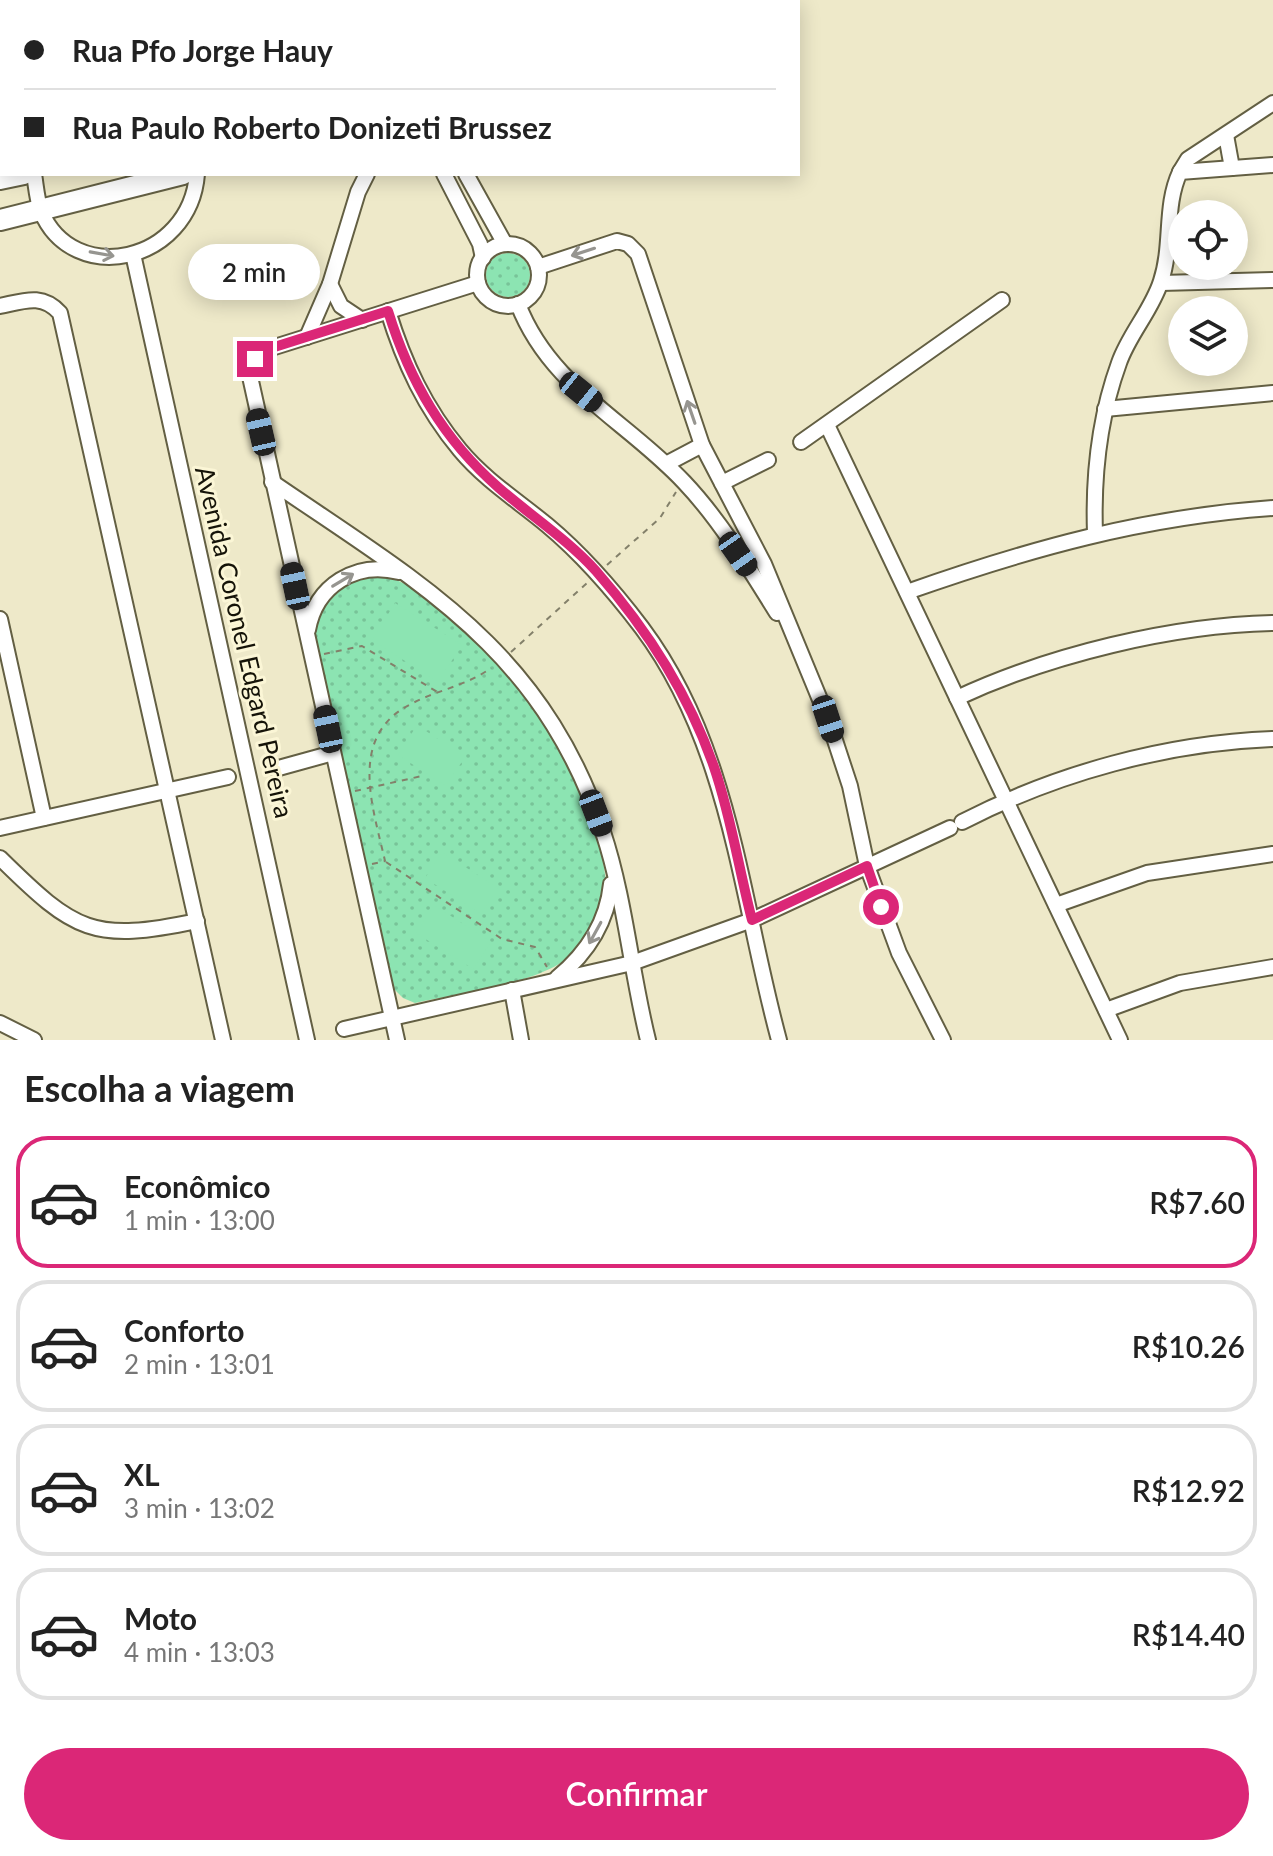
<!DOCTYPE html>
<html lang="pt">
<meta charset="utf-8">
<style>
:root{--surface:#fff;--page:#f2f2f2;--text:#222;--muted:#767676;--line:#e0e0e0;--accent:#db2777}
body{margin:0;font-family:Lato,sans-serif;background:var(--page);color:var(--text);height:100vh;display:flex;flex-direction:column;font-size:30px;white-space:nowrap}
*{box-sizing:border-box;margin:0}
p{font-size:26px;color:var(--muted)}
.icon{flex:none;width:44px;height:44px;fill:none;stroke:currentColor;stroke-width:2;stroke-linecap:round;stroke-linejoin:round}
.map{position:relative;height:1040px;overflow:hidden}
.side{display:flex;flex-direction:column;background:var(--surface);flex:1}
.side>*{flex:none}
.banner{position:absolute;left:0px;top:0px;width:800px;height:176px;box-shadow:0 4px 20px #0003;display:grid;align-content:center;height:176px;padding:0 24px;background:var(--surface)}
.tools{position:absolute;left:1168px;top:200px;display:grid;gap:16px}
.tools a{display:grid;place-items:center;width:80px;height:80px;border-radius:50%;background:var(--surface);box-shadow:0 4px 20px #0003;font-size:40px}
.end{position:absolute;width:36px;height:36px;margin:-18px;border:10px solid #db2777;background:#fff;box-shadow:0 0 0 4px #fff}
.from{border-radius:50%}
.bubble{position:absolute;height:56px;border-radius:28px;background:var(--surface);box-shadow:0 4px 20px #0003;font-size:26px;font-weight:600;line-height:56px;text-align:center}
.car{position:absolute;width:24px;height:48px;margin:-24px -12px;border-radius:10px;box-shadow:0 0 6px 2px #0007;background:linear-gradient(#222 24%,#8ab4d8 0 40%,#222 0 76%,#8ab4d8 0 86%,#222 0)}
.banner b{display:flex;align-items:center;gap:28px;height:76px;font-size:30px}
.banner b+b{border-top:2px solid var(--line)}
.banner i{width:20px;height:20px;background:var(--text)}
ul{padding:0;list-style:none}
li{display:flex;align-items:center;gap:24px;height:132px;margin:0 16px 12px;padding:0 8px;border:4px solid var(--line);border-radius:32px}
li div{flex:1}
li b{display:block;font-size:30px}
li em{font-style:normal;font-weight:600}
li.current{border-color:var(--accent)}
li>.icon{width:72px;height:72px;stroke-width:1.5}
h2{padding:0 24px;font-size:36px;line-height:96px}
.primary-button{display:flex;gap:16px;margin-top:auto;padding:16px 24px}
.primary-button a{flex:1;height:92px;border-radius:48px;background:var(--accent);color:#fff;font-size:32px;font-weight:600;line-height:92px;text-align:center}
.map>svg:first-child{display:block}
</style>
<div class="map">
<svg width="1273" height="1040" viewBox="0 0 1273 1040">
<defs>
<pattern id="grass-dots" width="8" height="8" patternUnits="userSpaceOnUse" patternTransform="scale(2)"><rect width="8" height="8" fill="#8ce4b2"/><path d="M2 2h.1M6 6h.1" fill="none" stroke="#78c398" stroke-width="1.8" stroke-linecap="round"/></pattern>
</defs>
<rect width="100%" height="100%" fill="#eee9c9"/>
<g fill="url(#grass-dots)">
<circle cx="508" cy="275" r="22"/>
<path d="M373,574C474,588 594,778 605,874C608,899 596,928 580,947C549,984 462,992 415,1003L403,998L394,989L315,639C315,601 340,584 373,574Z"/>
</g>
<g fill="#8ce4b2">
<polygon points="395,603 462,645 438,682 372,640"/>
<polygon points="417,725 465,757 446,786 398,755"/>
<polygon points="442,852 498,888 481,914 425,878"/>
<polygon points="434,905 491,942 473,969 416,933"/>
</g>
<g fill="none" stroke-linecap="round" stroke-linejoin="round">
<defs>
<polyline id="service" points="546,0 547,2"/>
<g id="minor">
<polyline points="8,0 9,2"/>
<polyline points="36,0 37,2"/>
<polyline points="1226,135 1232,168"/>
<polyline points="1180,172 1188,159 1273,103"/>
<path d="M34,174C36,186 37,200 41,211C73,288 190,263 197,174"/>
<polyline points="444,174 480,244 483,258"/>
<polyline points="466,174 505,244"/>
<circle cx="508" cy="275" r="31"/>
<polyline points="133,254 307,1040"/>
<polyline points="538,267 617,241 628,244 638,254 702,445 764,564 828,719 850,786 867,866 899,953 943,1040"/>
<polyline points="1161,283 1273,280"/>
<polyline points="330,284 341,306 362,320"/>
<path d="M518,304C550,387 626,420 684,482C720,520 749,568 777,613"/>
<path d="M0,306C24,301 42,293 60,313L223,1040"/>
<path d="M388,311C404,363 425,408 460,450C485,480 518,501 547,525C583,555 614,591 642,628C731,747 741,901 779,1040"/>
<polyline points="307,337 330,284 358,192 367,174"/>
<polyline points="1105,409 1273,393"/>
<polyline points="828,427 1120,1040"/>
<polyline points="801,442 1002,300"/>
<polyline points="666,464 702,445"/>
<path d="M272,482C421,584 542,649 603,832C625,898 631,972 648,1040"/>
<polyline points="722,483 768,460"/>
<path d="M1095,533C1093,475 1099,418 1119,363C1129,334 1152,310 1161,281C1173,245 1164,206 1180,172L1273,165"/>
<path d="M907,592C1029,549 1143,517 1273,508"/>
<polyline points="0,619 44,818"/>
<path d="M308,630C316,585 356,561 399,572"/>
<path d="M957,698C1049,655 1172,625 1273,623"/>
<polyline points="275,769 333,753"/>
<path d="M962,822C1057,773 1166,743 1273,739"/>
<polyline points="0,828 228,777"/>
<path d="M0,858C75,932 93,943 197,921"/>
<polyline points="1056,905 1147,873 1273,854"/>
<path d="M557,978C586,954 607,923 611,884"/>
<polyline points="512,990 521,1040"/>
<polyline points="1106,1010 1180,983 1273,967"/>
<polyline points="0,1023 34,1040"/>
<polyline points="344,1029 632,963 752,920 950,828"/>
<polyline points="397,1040 249,372 255,359 265,350 478,283"/>
</g>
<g id="secondary">
<polyline points="571,2 577,0"/>
<polyline points="597,2 602,2"/>
<polyline points="644,2 646,0"/>
<polyline points="0,179 24,174"/>
<polyline points="0,220 183,174"/>
</g>
</defs>
<use href="#service" stroke="#635f43" stroke-width="11"/>
<use href="#minor" stroke="#635f43" stroke-width="18"/>
<use href="#secondary" stroke="#635f43" stroke-width="24"/>
<g stroke="#83806a" stroke-width="2" stroke-dasharray="6 6" stroke-linecap="butt">
<polyline points="607,565 660,518 676,492"/>
<polyline points="511,652 587,583"/>
<polyline points="324,654 362,646 439,693"/>
<polyline points="355,791 422,776"/>
<polyline points="386,862 502,939 535,947 547,967"/>
<path d="M372,864L385,861C373,807 347,736 411,704C437,690 466,686 491,668"/>
</g>
<use href="#service" stroke="#fff" stroke-width="7"/>
<use href="#minor" stroke="#fff" stroke-width="14"/>
<use href="#secondary" stroke="#fff" stroke-width="20"/>
</g>
<defs><path id="oneway-shaft" d="M-6 0H5M1.5-3L5.5 0L1.5 3" fill="none" stroke-width="1.6" stroke-linecap="round" stroke-linejoin="round" transform="scale(2)"/></defs>
<g stroke="#969590">
<use href="#oneway-shaft" transform="translate(583 252) rotate(162)"/>
<use href="#oneway-shaft" transform="translate(102 254) rotate(10)"/>
<use href="#oneway-shaft" transform="translate(691 412) rotate(-109)"/>
<use href="#oneway-shaft" transform="translate(343 580) rotate(-31)"/>
<use href="#oneway-shaft" transform="translate(595 933) rotate(119)"/>
</g>
<g fill="none" stroke-linecap="round" stroke-linejoin="round">
<path stroke="#db2777" stroke-width="10" d="M255,359L265,350L388,311C410,382 443,439 499,488C531,516 567,539 596,571C646,628 689,695 714,767C731,816 739,870 752,920L867,866L881,907"/>
</g>
<g text-anchor="middle" dominant-baseline="central" stroke-width="6" stroke-linejoin="round" paint-order="stroke">
<g font-size="26" fill="#151308" stroke="#fbf6d6">
<text transform="translate(245 642) rotate(77)">Avenida Coronel Edgard Pereira</text>
</g>
</g>
</svg>
<div class="tools">
<a><svg class="icon" aria-label="locate" viewBox="0 0 24 24"><circle cx="12" cy="12" r="6"/><path d="M12 2v4M12 18v4M2 12h4M18 12h4"/></svg></a>
<a><svg class="icon" aria-label="layers" viewBox="0 0 24 24"><path d="M12 4l9 5-9 5-9-5zM3 14l9 5 9-5"/></svg></a>
</div>
<i class="end from" style="left:881px;top:907px"></i>
<i class="end" style="left:255px;top:359px"></i>
<div class="bubble" style="left:188px;top:244px;width:132px">2 min</div>
<i class="car" style="left:581px;top:392px;rotate:129deg"></i>
<i class="car" style="left:261px;top:432px;rotate:347deg"></i>
<i class="car" style="left:738px;top:554px;rotate:145deg"></i>
<i class="car" style="left:295px;top:586px;rotate:348deg"></i>
<i class="car" style="left:828px;top:719px;rotate:162deg"></i>
<i class="car" style="left:328px;top:729px;rotate:348deg"></i>
<i class="car" style="left:596px;top:813px;rotate:159deg"></i>
<div class="banner">
<b><i class="from"></i>Rua Pfo Jorge Hauy</b>
<b><i></i>Rua Paulo Roberto Donizeti Brussez</b>
</div>
</div>
<section class="side">
<h2>Escolha a viagem</h2>
<ul>
<li class="current"><svg class="icon" aria-label="car" viewBox="0 0 24 24"><path d="M5 17H2v-5l4-1 3-4h7l3 4 3 1v5h-3M9 17h6M6 11h13"/><circle cx="7" cy="17" r="2"/><circle cx="17" cy="17" r="2"/></svg><div><b>Econômico</b><p>1 min · 13:00</p></div><em>R$7.60</em></li>
<li><svg class="icon" aria-label="car" viewBox="0 0 24 24"><path d="M5 17H2v-5l4-1 3-4h7l3 4 3 1v5h-3M9 17h6M6 11h13"/><circle cx="7" cy="17" r="2"/><circle cx="17" cy="17" r="2"/></svg><div><b>Conforto</b><p>2 min · 13:01</p></div><em>R$10.26</em></li>
<li><svg class="icon" aria-label="car" viewBox="0 0 24 24"><path d="M5 17H2v-5l4-1 3-4h7l3 4 3 1v5h-3M9 17h6M6 11h13"/><circle cx="7" cy="17" r="2"/><circle cx="17" cy="17" r="2"/></svg><div><b>XL</b><p>3 min · 13:02</p></div><em>R$12.92</em></li>
<li><svg class="icon" aria-label="car" viewBox="0 0 24 24"><path d="M5 17H2v-5l4-1 3-4h7l3 4 3 1v5h-3M9 17h6M6 11h13"/><circle cx="7" cy="17" r="2"/><circle cx="17" cy="17" r="2"/></svg><div><b>Moto</b><p>4 min · 13:03</p></div><em>R$14.40</em></li>
</ul>
<div class="primary-button"><a>Confirmar</a></div>
</section>
